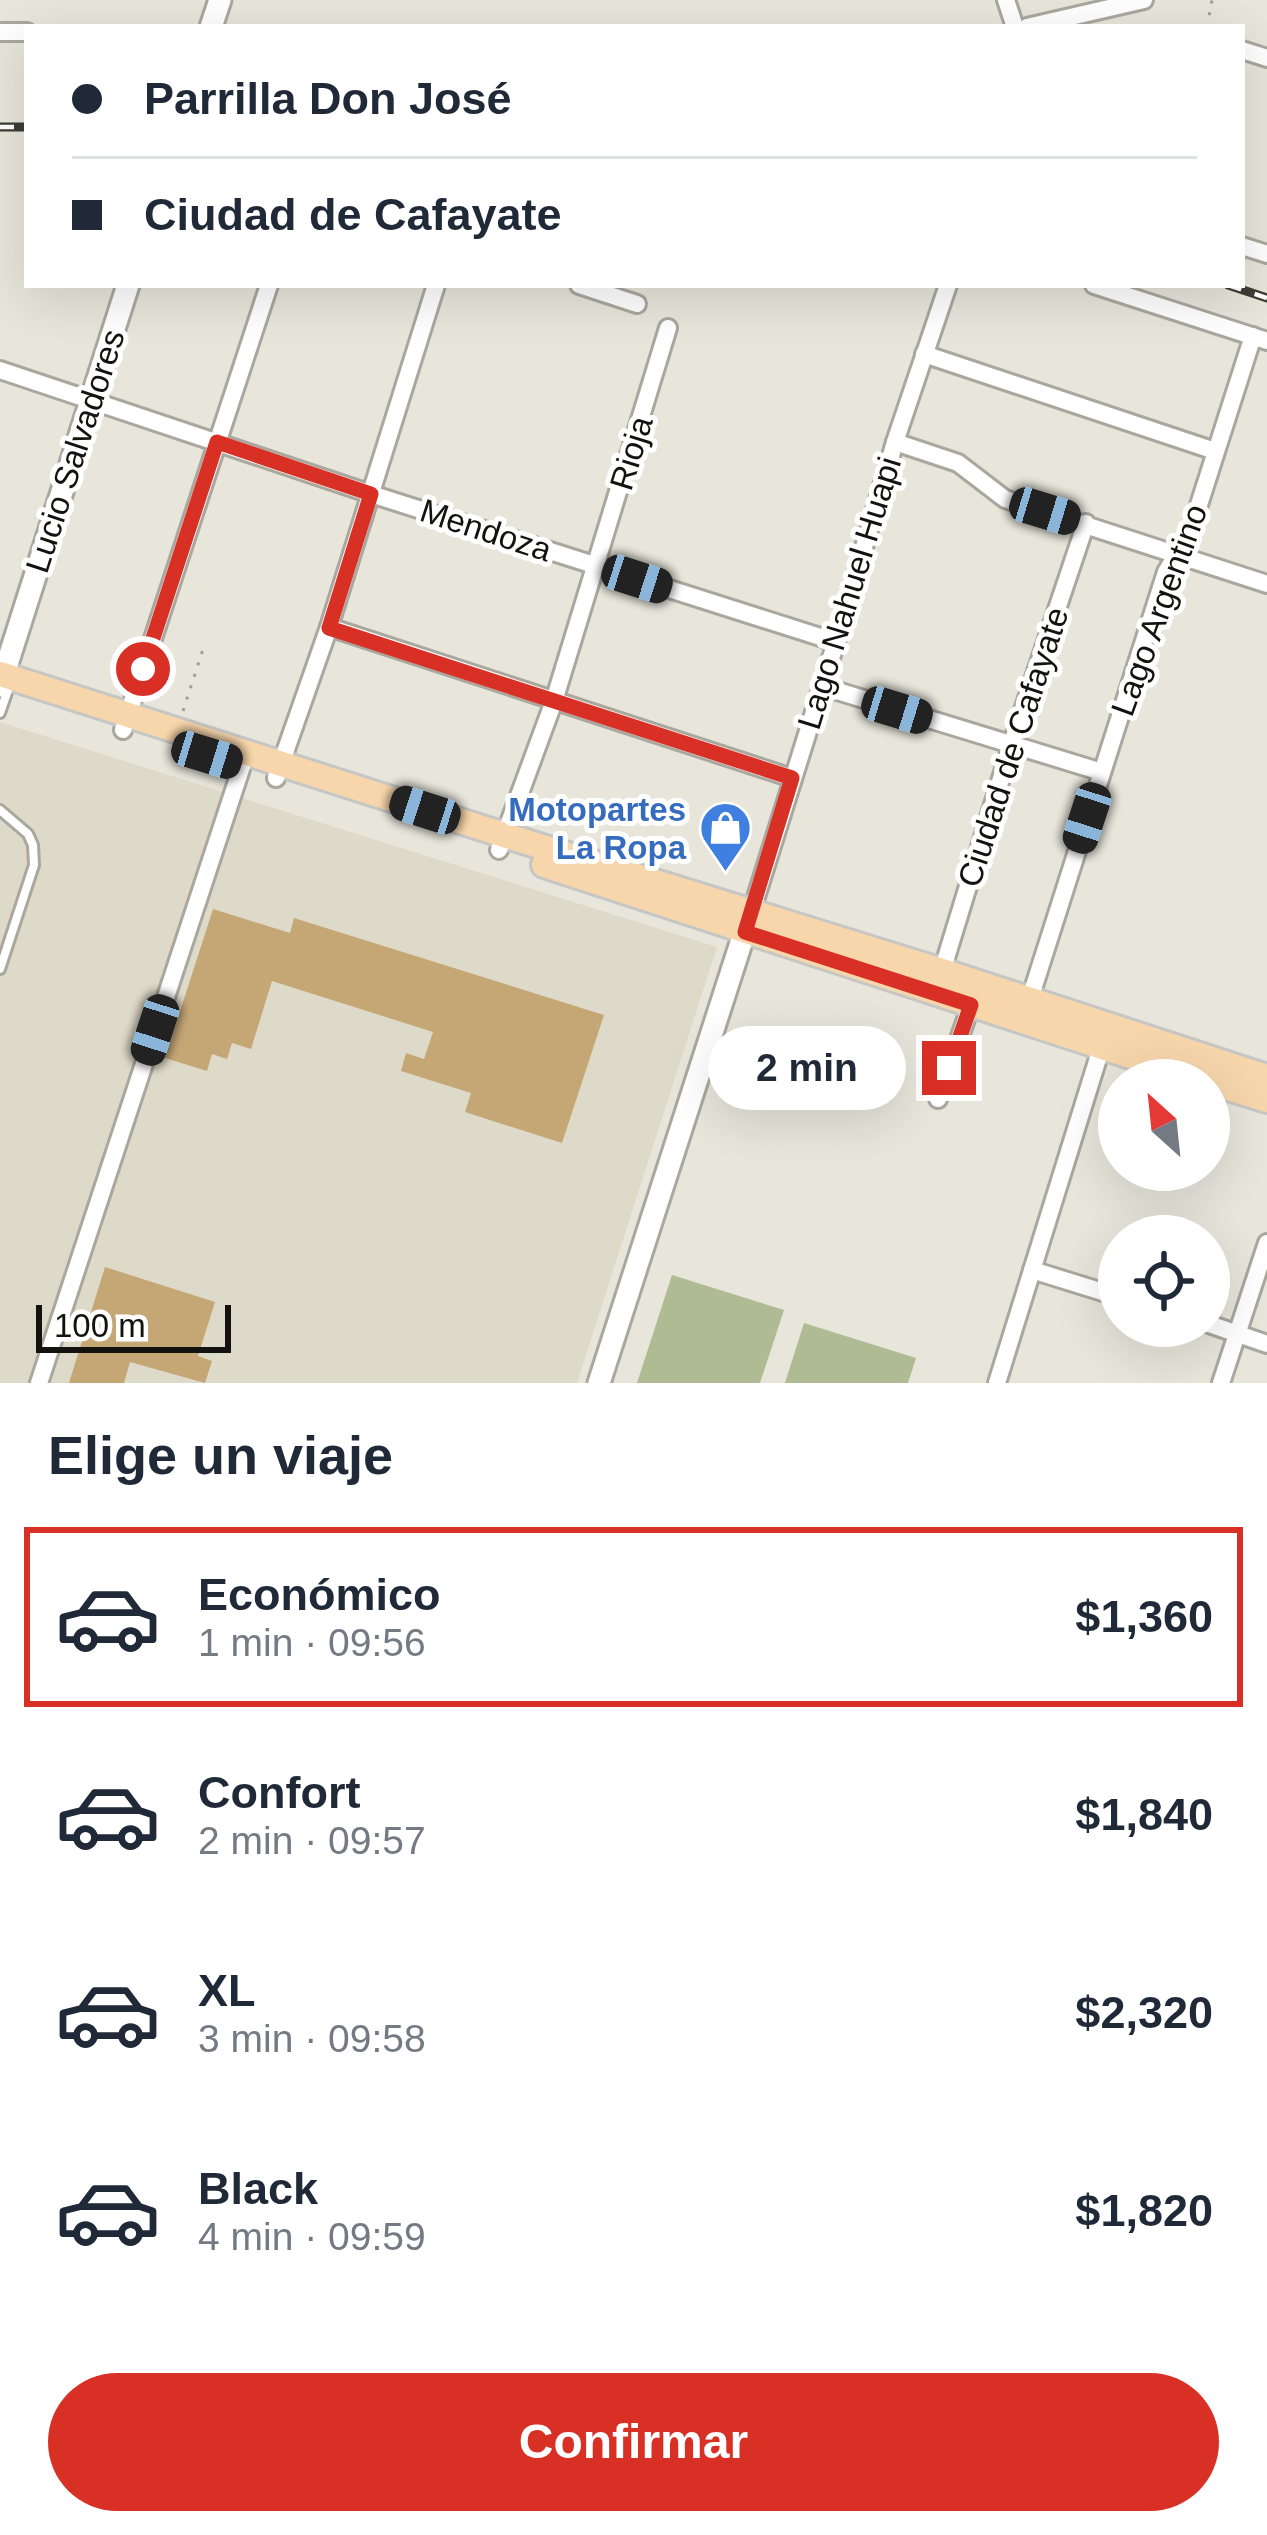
<!DOCTYPE html>
<html lang="es">
<meta charset="utf-8">
<style>
:root{--surface:#fff;--page:#f2f2f3;--text:#1f2937;--muted:#747a83;--line:#e0e1e3;--accent:#d93025}
body{margin:0;font-family:Helvetica,sans-serif;background:var(--page);color:var(--text);height:100vh;display:flex;flex-direction:column;font-size:45px;white-space:nowrap}
*{box-sizing:border-box;margin:0}
p{font-size:39px;color:var(--muted)}
.icon{flex:none;width:66px;height:66px;fill:none;stroke:currentColor;stroke-width:2;stroke-linecap:round;stroke-linejoin:round}
.map{position:relative;height:1383px;overflow:hidden}
.details{display:flex;flex-direction:column;background:var(--surface);flex:1}
.details>*{flex:none}
.guide{position:absolute;left:24px;top:24px;width:1221px;height:264px;border-radius:0px;box-shadow:0 12px 48px #0002;display:grid;align-content:center;height:264px;padding:0 48px;background:var(--surface)}
.needle{width:78px;rotate:333deg}
.buttons{position:absolute;left:1098px;top:1059px;display:grid;gap:24px}
.buttons a{display:grid;place-items:center;width:132px;height:132px;border-radius:50%;background:var(--surface);box-shadow:0 12px 48px #0002;font-size:60px}
.scale{position:absolute;left:36px;bottom:30px;width:195px;box-sizing:border-box;padding-left:12px;border:6px solid #13120e;border-top:0;font-size:33px;line-height:42px;white-space:nowrap;color:#13120e;-webkit-text-stroke:9px #fff;paint-order:stroke}
.end{position:absolute;width:54px;height:54px;margin:-27px;border:15px solid #d93025;background:#fff;box-shadow:0 0 0 6px #fff}
.from{border-radius:50%}
.bubble{position:absolute;height:84px;border-radius:42px;background:var(--surface);box-shadow:0 12px 48px #0002;font-size:39px;font-weight:700;line-height:84px;text-align:center}
.car{position:absolute;width:36px;height:72px;margin:-36px -18px;border-radius:15px;box-shadow:0 0 9px 3px #0007;background:linear-gradient(#222 24%,#8ab4d8 0 40%,#222 0 76%,#8ab4d8 0 86%,#222 0)}
.guide b{display:flex;align-items:center;gap:42px;height:114px;font-size:45px}
.guide b+b{border-top:3px solid var(--line)}
.guide i{width:30px;height:30px;background:var(--text)}
ul{padding:0;list-style:none}
li{display:flex;align-items:center;gap:36px;height:180px;margin:0 24px 18px;padding:0 24px;border:6px solid transparent;border-radius:0px}
li div{flex:1}
li b{display:block;font-size:45px}
li em{font-style:normal;font-weight:700}
li.current{border-color:var(--accent)}
li>.icon{width:108px;height:108px;stroke-width:1.5}
h2{padding:0 48px;font-size:54px;line-height:144px}
.cta{display:flex;gap:24px;margin-top:auto;padding:24px 48px}
.cta a{flex:1;height:138px;border-radius:72px;background:var(--accent);color:#fff;font-size:48px;font-weight:700;line-height:138px;text-align:center}
.map>svg:first-child{display:block}
</style>
<div class="map">
<svg width="1267" height="1383" viewBox="0 0 1267 1383">
<rect width="100%" height="100%" fill="#e8e6db"/>
<polygon fill="#dedac9" points="0,722 717,947 577,1383 0,1383"/>
<g fill="#afbb93">
<polygon points="672,1275 784,1310 760,1383 637,1383"/>
<polygon points="804,1323 916,1358 908,1383 785,1383"/>
</g>
<g fill="#c5a776">
<polygon points="213,909 290,933 294,918 604,1015 562,1143 465,1112 471,1093 401,1071 406,1053 424,1059 433,1032 272,981 251,1049 232,1043 227,1059 212,1054 207,1071 165,1058"/>
<polygon points="105,1267 215,1302 198,1356 212,1361 205,1383 130,1362 124,1383 69,1383"/>
</g>
<g fill="none" stroke-linecap="round" stroke-linejoin="round">
<defs>
<g id="service">
<polyline points="0,713 8,690"/>
<polyline points="0,810 28,834 33,845 34,865 0,969"/>
</g>
<g id="minor">
<polyline points="1006,0 1015,27"/>
<polyline points="1027,27 1144,0"/>
<polyline points="0,32 27,32"/>
<polyline points="1242,50 1267,58"/>
<polyline points="1242,246 1267,254"/>
<polyline points="579,285 637,304"/>
<polyline points="1094,285 1267,341"/>
<polyline points="924,354 1215,451"/>
<polyline points="0,370 371,494 836,642"/>
<polyline points="895,442 958,463 1005,499 1267,584"/>
<polyline points="329,627 792,778"/>
<polyline points="821,686 1102,772"/>
<polyline points="123,730 269,285"/>
<polyline points="276,778 329,627 436,285"/>
<polyline points="499,850 554,701 668,328"/>
<polyline points="751,913 836,642 895,442 948,285"/>
<polyline points="942,971 1011,746 1086,523"/>
<polyline points="1027,1008 1166,572 1190,533 1253,336"/>
<polyline points="938,1099 971,1005"/>
<polyline points="1032,1270 1119,1297"/>
<polyline points="1209,1324 1267,1344"/>
<polyline points="39,1383 242,766"/>
<polyline points="997,1383 1104,1039"/>
<polyline points="1221,1383 1267,1243"/>
</g>
<g id="tertiary">
<polyline points="211,27 220,0"/>
<polyline points="0,686 128,285"/>
</g>
<polyline id="secondary" points="599,1383 750,915"/>
<g id="primary">
<polyline points="0,674 504,835 942,971 1267,1077"/>
<polyline points="544,865 1204,1080"/>
<polyline points="1209,1082 1267,1100"/>
</g>
</defs>
<use href="#service" stroke="#aaa89e" stroke-width="14"/>
<use href="#minor" stroke="#aaa89e" stroke-width="22"/>
<use href="#tertiary" stroke="#aaa89e" stroke-width="27"/>
<use href="#secondary" stroke="#aaa89e" stroke-width="27"/>
<use href="#primary" stroke="#c6c6c5" stroke-width="30"/>
<g stroke="#a1a097" stroke-width="3" stroke-dasharray="3 9" stroke-linecap="butt">
<polyline points="1207,27 1212,0"/>
<polyline points="183,711 205,643"/>
</g>
<use href="#service" stroke="#fff" stroke-width="8"/>
<use href="#minor" stroke="#fff" stroke-width="16"/>
<use href="#tertiary" stroke="#fff" stroke-width="21"/>
<use href="#secondary" stroke="#fff" stroke-width="21"/>
<use href="#primary" stroke="#f7d6ab" stroke-width="24"/>
<defs>
<g id="rail">
<polyline points="0,127 27,127"/>
<polyline points="1228,285 1267,298"/>
</g>
</defs>
<use href="#rail" stroke="#3d3c36" stroke-width="9"/>
<use href="#rail" stroke="#fff" stroke-width="4.5" stroke-dasharray="14" stroke-linecap="butt"/>
</g>
<g fill="none" stroke-linecap="round" stroke-linejoin="round">
<polyline stroke="#d93025" stroke-width="15" points="143,669 217,442 371,494 329,628 792,778 745,932 971,1005 949,1068"/>
</g>
<defs>
<symbol id="shop-pin" viewBox="-11 -11 22 30"><path d="M0 17L-7.5 6A9.5 9.5 0 1 1 7.5 6Z" fill="#3f7fe0" stroke="#fff"/><path d="M-5-2.5h2.3a2.7 3.5 0 0 1 5.4 0H5L5.5 6h-11ZM-1.5-2.5h3a1.5 2.3 0 0 0-3 0Z" fill="#fff"/></symbol>
</defs>
<g fill-rule="evenodd">
<use href="#shop-pin" x="696" y="798" width="59" height="81"/>
</g>
<g text-anchor="middle" dominant-baseline="central" stroke-width="10" stroke-linejoin="round" paint-order="stroke">
<g font-size="33" fill="#13120e" stroke="#fff">
<text transform="translate(75 451) rotate(-72)">Lucio Salvadores</text>
<text transform="translate(631 453) rotate(-73)">Rioja</text>
<text transform="translate(486 530) rotate(18)">Mendoza</text>
<text transform="translate(849 593) rotate(-73)">Lago Nahuel Huapi</text>
<text transform="translate(1159 610) rotate(-70)">Lago Argentino</text>
<text transform="translate(1013 747) rotate(-72)">Ciudad de Cafayate</text>
</g>
<g font-size="33" font-weight="bold" fill="#366cbe" stroke="#fff" text-anchor="end">
<text x="686" y="809">Motopartes<tspan x="686" dy="38">La Ropa</tspan></text>
</g>
</g>
</svg>
<div class="buttons">
<a><svg class="needle" viewBox="-14 -14 28 28"><path d="M0-13l5 13h-10z" fill="#e53935"/><path d="M0 13l5-13h-10z" fill="#747a83"/></svg></a>
<a><svg class="icon" aria-label="locate" viewBox="0 0 24 24"><circle cx="12" cy="12" r="6"/><path d="M12 2v4M12 18v4M2 12h4M18 12h4"/></svg></a>
</div>
<div class="scale">100 m</div>
<i class="end from" style="left:143px;top:669px"></i>
<i class="end" style="left:949px;top:1068px"></i>
<div class="bubble" style="left:708px;top:1026px;width:198px">2 min</div>
<i class="car" style="left:1045px;top:511px;rotate:107deg"></i>
<i class="car" style="left:637px;top:579px;rotate:108deg"></i>
<i class="car" style="left:897px;top:710px;rotate:107deg"></i>
<i class="car" style="left:207px;top:755px;rotate:107deg"></i>
<i class="car" style="left:425px;top:810px;rotate:288deg"></i>
<i class="car" style="left:1087px;top:818px;rotate:198deg"></i>
<i class="car" style="left:155px;top:1030px;rotate:198deg"></i>
<div class="guide">
<b><i class="from"></i>Parrilla Don José</b>
<b><i></i>Ciudad de Cafayate</b>
</div>
</div>
<section class="details">
<h2>Elige un viaje</h2>
<ul>
<li class="current"><svg class="icon" aria-label="car" viewBox="0 0 24 24"><path d="M5 17H2v-5l4-1 3-4h7l3 4 3 1v5h-3M9 17h6M6 11h13"/><circle cx="7" cy="17" r="2"/><circle cx="17" cy="17" r="2"/></svg><div><b>Económico</b><p>1 min · 09:56</p></div><em>$1,360</em></li>
<li><svg class="icon" aria-label="car" viewBox="0 0 24 24"><path d="M5 17H2v-5l4-1 3-4h7l3 4 3 1v5h-3M9 17h6M6 11h13"/><circle cx="7" cy="17" r="2"/><circle cx="17" cy="17" r="2"/></svg><div><b>Confort</b><p>2 min · 09:57</p></div><em>$1,840</em></li>
<li><svg class="icon" aria-label="car" viewBox="0 0 24 24"><path d="M5 17H2v-5l4-1 3-4h7l3 4 3 1v5h-3M9 17h6M6 11h13"/><circle cx="7" cy="17" r="2"/><circle cx="17" cy="17" r="2"/></svg><div><b>XL</b><p>3 min · 09:58</p></div><em>$2,320</em></li>
<li><svg class="icon" aria-label="car" viewBox="0 0 24 24"><path d="M5 17H2v-5l4-1 3-4h7l3 4 3 1v5h-3M9 17h6M6 11h13"/><circle cx="7" cy="17" r="2"/><circle cx="17" cy="17" r="2"/></svg><div><b>Black</b><p>4 min · 09:59</p></div><em>$1,820</em></li>
</ul>
<div class="cta"><a>Confirmar</a></div>
</section>
